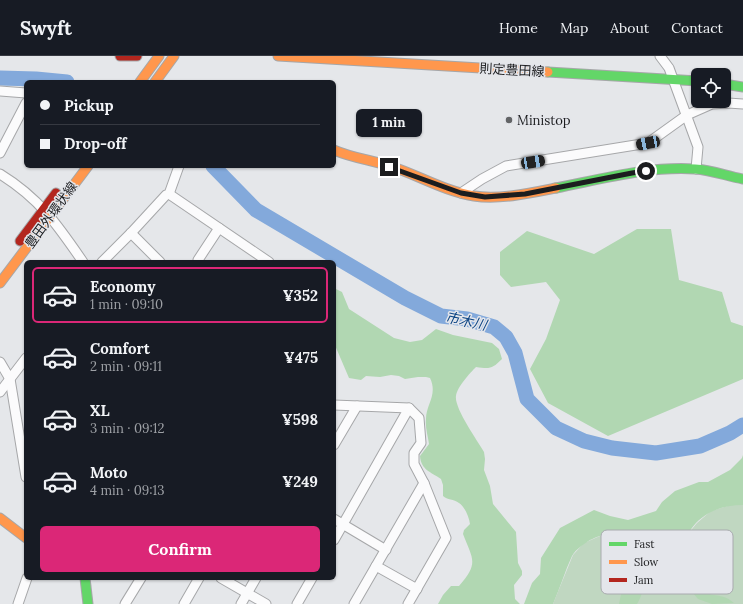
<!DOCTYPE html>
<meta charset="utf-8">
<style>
:root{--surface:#171b24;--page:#20242c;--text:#f1f3f6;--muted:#9ea1a6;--line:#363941;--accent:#db2777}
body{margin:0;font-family:Lora,"Noto Sans JP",serif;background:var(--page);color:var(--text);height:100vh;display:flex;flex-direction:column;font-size:15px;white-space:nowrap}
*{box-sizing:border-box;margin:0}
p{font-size:13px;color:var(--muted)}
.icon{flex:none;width:22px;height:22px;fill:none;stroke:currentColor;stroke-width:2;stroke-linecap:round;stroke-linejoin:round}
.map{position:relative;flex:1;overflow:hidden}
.panel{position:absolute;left:24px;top:204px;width:312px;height:320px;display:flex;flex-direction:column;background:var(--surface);border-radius:6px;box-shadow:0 1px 3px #0004}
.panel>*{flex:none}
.banner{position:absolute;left:24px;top:24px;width:312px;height:88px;border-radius:6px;box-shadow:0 1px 3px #0004;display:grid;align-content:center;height:88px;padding:0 16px;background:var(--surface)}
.fabs{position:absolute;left:691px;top:12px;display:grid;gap:8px}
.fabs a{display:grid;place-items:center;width:40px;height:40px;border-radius:6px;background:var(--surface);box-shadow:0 1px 3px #0004;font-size:20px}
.end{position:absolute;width:18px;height:18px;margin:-9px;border:5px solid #1c1d1f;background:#fff;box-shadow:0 0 0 2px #fff}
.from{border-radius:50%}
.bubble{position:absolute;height:28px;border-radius:6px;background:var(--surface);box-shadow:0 1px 3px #0004;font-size:13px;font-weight:700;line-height:28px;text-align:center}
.car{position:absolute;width:12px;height:24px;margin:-12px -6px;border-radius:5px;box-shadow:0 0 3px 1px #0007;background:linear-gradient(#222 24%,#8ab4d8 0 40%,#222 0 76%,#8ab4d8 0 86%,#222 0)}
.banner b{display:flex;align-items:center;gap:14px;height:38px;font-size:15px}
.banner b+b{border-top:1px solid var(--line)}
.banner i{width:10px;height:10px;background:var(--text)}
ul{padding:7px 0 0;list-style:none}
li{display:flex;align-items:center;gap:12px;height:56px;margin:0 8px 6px;padding:0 8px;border:2px solid transparent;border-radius:6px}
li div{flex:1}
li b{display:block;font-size:15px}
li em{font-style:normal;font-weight:700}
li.selected{border-color:var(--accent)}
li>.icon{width:36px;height:36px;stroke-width:1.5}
.cta{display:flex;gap:8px;margin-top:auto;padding:8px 16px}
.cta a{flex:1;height:46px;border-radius:6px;background:var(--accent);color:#fff;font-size:16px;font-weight:700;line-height:46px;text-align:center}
header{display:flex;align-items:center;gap:24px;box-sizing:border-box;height:56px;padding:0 20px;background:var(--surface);border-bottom:1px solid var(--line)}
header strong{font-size:19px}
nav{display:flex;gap:22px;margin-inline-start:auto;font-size:14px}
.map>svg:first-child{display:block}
</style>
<header>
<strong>Swyft</strong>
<nav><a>Home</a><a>Map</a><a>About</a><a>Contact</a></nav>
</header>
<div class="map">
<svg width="743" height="548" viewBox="0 0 743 548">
<rect width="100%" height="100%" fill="#e5e7ea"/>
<polygon fill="#c0d7c1" points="731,449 743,449 743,548 553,548 573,499 584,487 600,480 613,478 624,483 687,479 697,467 711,455"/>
<g fill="#b1d7b2">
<polygon points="637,173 671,173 679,224 722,236 731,266 743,270 743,323 608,380 548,347 530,313 546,283 560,244 546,226 511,231 500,219 500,196 527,175 594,198"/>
<path d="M334,232L342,236L349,253L394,282L410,286L422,284L436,273L453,279L492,287L499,293L502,303C492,313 490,313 476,311C470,317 457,331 456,340C454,352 477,384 484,396L485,403L484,414L490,430L493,448L516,476L518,507L522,515V519L514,529L515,543L520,548H438L443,539L451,530H459C479,507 473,504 463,478L464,474L470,468C469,461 465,451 459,447C454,443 447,444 443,440V429L441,423C431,416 421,414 420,400L429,388C428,380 425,371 426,363C426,348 438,339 430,322L426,321H418L405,323L399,320L391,319L380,321L366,320L361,324L349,322L334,287Z"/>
<path d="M743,399V449C725,449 709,454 696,467C689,475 683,486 673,491C651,504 634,482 614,478C606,477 597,481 590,484C584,488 576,493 572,500C565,515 560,532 553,548H524L532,527L540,518L541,502L560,472L594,454L610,460L628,464L656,455L662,446L675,435L699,426H708L730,414L742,402Z"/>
<path d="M682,509C673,524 665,519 650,521C643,529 643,539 637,548H619L625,518L631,514H640L650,517L665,516Z"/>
<path d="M694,533C699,533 702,536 706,537C718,541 724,538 734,547L712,548L698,543L692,536Z"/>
</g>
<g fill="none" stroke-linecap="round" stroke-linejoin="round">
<g stroke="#83a9db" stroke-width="15">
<polyline points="0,22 36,23 67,26"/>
<polyline points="213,110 256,154 405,242 441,260 467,263 494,271 506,281 515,297 527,343 556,372 584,385 612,392 656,397 700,390 730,377 743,369"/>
</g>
<defs>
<g id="street">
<polyline points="660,0 669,12 673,23 698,91 696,113"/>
<polyline points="0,35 26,37"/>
<polyline points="0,97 26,47"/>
<path d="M0,118C39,142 57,168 83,206"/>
<polyline points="461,137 482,123 506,110 648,87 687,59 712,48 728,47 743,48"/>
<polyline points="169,138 269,206"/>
<polyline points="131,177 160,206"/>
<polyline points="102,206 131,177 166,139 169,138 179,110"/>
<polyline points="199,206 198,204 219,172"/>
<polyline points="0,306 10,323 26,421"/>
<polyline points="0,336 26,302"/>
<polyline points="334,349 409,352 419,362 421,387 414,397 414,408 424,427 446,482 408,548"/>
<polyline points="334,389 357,350"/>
<polyline points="334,463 386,494"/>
<polyline points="334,484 409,352"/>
<polyline points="376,510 417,533"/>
<polyline points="221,522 266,548"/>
<polyline points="18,548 27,522"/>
<polyline points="125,548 141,522"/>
<polyline points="184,548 199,522"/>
<polyline points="241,548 256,522"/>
<polyline points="297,548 312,522"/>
<polyline points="354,548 424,427"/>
</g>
<g id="fast">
<polyline points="548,16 698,25"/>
<polyline points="724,28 743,31"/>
<path d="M556,132C602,123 648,110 695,113C711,114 727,120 743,123"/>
<polyline points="85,522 88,548"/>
</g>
<g id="slow">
<polyline points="278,0 548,16"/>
<polyline points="140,26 159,0"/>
<polyline points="155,26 174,0"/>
<path d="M334,94C352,102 371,104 390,110C418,119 444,135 474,140C499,144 531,137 556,132"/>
<polyline points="0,227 88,110"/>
<polyline points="0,462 26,482"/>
</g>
<g id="jam">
<polyline points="120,0 137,0"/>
<polyline points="20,185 56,137"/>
</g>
</defs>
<use href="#street" stroke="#a6a7a9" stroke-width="11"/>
<use href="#fast" stroke="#a6a7a9" stroke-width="11"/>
<use href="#slow" stroke="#a6a7a9" stroke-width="11"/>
<use href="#jam" stroke="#a6a7a9" stroke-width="11"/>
<use href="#street" stroke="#fbfbfc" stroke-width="9"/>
<use href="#fast" stroke="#63d668" stroke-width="9"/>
<use href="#slow" stroke="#ff974d" stroke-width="9"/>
<use href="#jam" stroke="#b3261e" stroke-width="9"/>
</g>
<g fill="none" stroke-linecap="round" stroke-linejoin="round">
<polyline stroke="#1c1d1f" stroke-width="5" points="389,111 461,137 485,141 525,138 632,117 646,115"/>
</g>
<circle fill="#626466" stroke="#e4e6eb" stroke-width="1.5" cx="509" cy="64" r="4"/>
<g text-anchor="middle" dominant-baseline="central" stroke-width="3" stroke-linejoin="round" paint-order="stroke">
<g font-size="13" fill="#1c1d1f" stroke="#e4e6eb">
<text transform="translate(512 14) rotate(3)">則定豊田線</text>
<text transform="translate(51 159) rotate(-54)">豊田外環状線</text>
</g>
<g font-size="13" fill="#1c1d1f" stroke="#e4e6eb" text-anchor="start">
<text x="517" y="64">Ministop</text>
</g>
<g font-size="14" font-style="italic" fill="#104786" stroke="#e4e6eb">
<text transform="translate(466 265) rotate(12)">市木川</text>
</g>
</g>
<rect x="601" y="474" width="132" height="64" rx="6" fill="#e4e6eb" stroke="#a8aaae" stroke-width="1"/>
<rect x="609" y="486" width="18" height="4" fill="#63d668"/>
<rect x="609" y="504" width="18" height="4" fill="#ff974d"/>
<rect x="609" y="522" width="18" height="4" fill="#b3261e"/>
<g font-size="11" fill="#1c1d1f">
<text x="634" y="492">Fast</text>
<text x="634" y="510">Slow</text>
<text x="634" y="528">Jam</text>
</g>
</svg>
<div class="fabs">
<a><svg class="icon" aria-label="locate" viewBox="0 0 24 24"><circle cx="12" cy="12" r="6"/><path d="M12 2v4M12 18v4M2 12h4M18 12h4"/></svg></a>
</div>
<i class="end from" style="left:646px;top:115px"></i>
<i class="end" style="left:389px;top:111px"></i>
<div class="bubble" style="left:356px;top:53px;width:66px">1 min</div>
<i class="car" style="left:648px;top:87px;rotate:259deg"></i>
<i class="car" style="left:533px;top:106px;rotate:81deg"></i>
<div class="banner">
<b><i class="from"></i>Pickup</b>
<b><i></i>Drop-off</b>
</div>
<section class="panel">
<ul>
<li class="selected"><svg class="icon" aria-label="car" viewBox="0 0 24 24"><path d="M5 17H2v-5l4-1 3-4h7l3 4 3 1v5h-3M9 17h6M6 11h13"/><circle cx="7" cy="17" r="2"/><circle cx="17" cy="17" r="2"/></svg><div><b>Economy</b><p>1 min · 09:10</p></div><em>¥352</em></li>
<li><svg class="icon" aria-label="car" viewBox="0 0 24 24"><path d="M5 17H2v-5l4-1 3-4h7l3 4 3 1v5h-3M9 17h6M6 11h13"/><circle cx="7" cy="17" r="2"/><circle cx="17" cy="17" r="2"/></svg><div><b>Comfort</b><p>2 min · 09:11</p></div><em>¥475</em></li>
<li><svg class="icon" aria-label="car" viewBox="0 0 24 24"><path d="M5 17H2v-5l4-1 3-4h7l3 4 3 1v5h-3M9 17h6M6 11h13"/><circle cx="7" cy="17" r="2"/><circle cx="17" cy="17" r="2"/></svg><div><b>XL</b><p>3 min · 09:12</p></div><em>¥598</em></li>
<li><svg class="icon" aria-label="car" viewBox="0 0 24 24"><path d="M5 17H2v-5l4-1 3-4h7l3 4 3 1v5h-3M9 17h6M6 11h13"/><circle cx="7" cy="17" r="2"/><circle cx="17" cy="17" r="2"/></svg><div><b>Moto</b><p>4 min · 09:13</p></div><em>¥249</em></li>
</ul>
<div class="cta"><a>Confirm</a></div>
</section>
</div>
